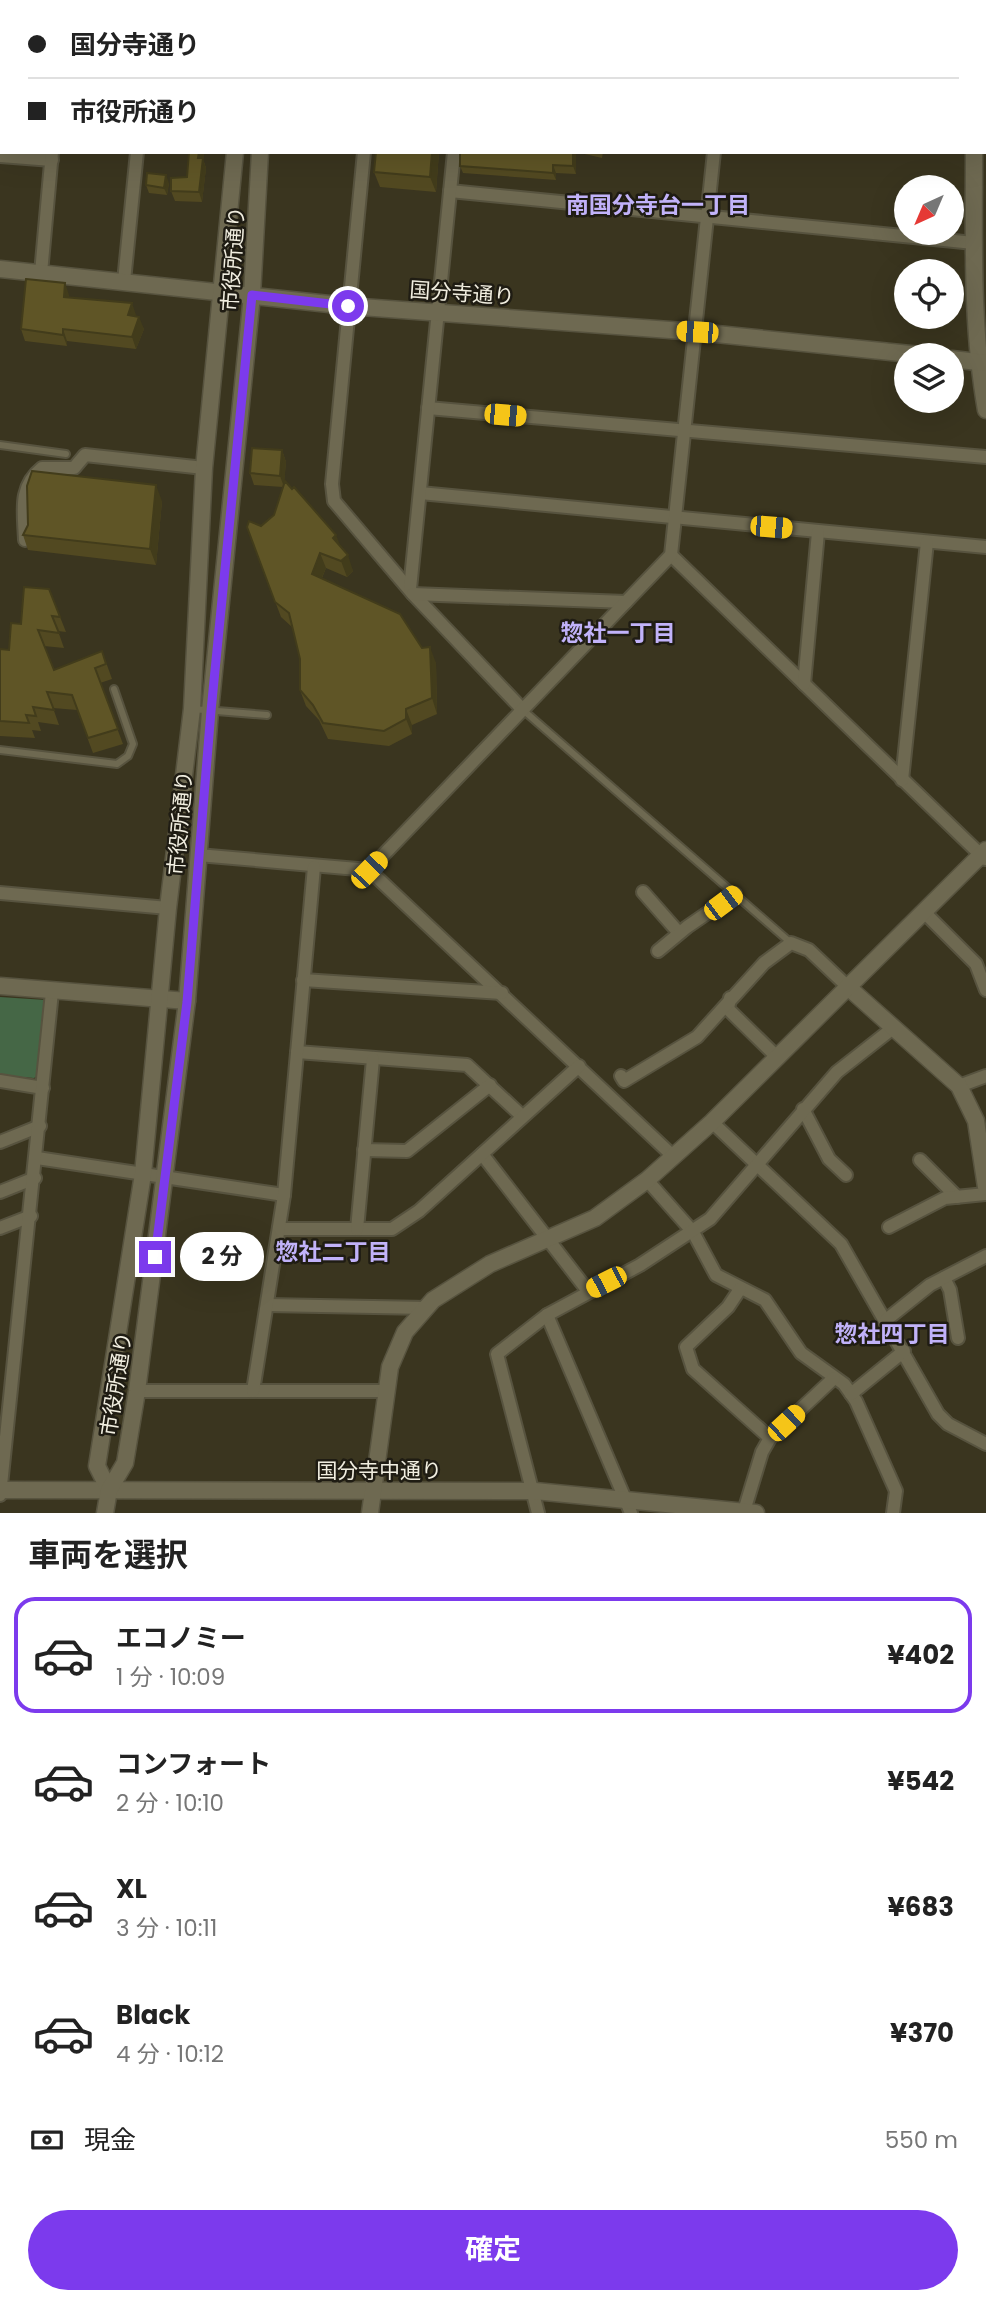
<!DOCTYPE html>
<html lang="ja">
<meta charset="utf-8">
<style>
:root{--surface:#fff;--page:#f2f2f2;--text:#222;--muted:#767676;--line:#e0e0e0;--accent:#7c3aed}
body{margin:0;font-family:Poppins,"Noto Sans JP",sans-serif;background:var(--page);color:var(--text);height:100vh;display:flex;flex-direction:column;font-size:26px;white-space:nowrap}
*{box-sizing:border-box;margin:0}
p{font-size:23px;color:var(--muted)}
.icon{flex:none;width:38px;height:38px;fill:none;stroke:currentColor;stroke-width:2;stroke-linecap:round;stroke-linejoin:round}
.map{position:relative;height:1513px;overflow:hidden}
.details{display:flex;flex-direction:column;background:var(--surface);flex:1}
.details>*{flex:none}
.guide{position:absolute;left:0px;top:0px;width:987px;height:154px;box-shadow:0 7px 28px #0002;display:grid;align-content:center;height:154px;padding:0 28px;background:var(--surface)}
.needle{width:46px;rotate:224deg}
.fabs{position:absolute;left:894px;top:175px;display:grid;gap:14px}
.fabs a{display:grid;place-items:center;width:70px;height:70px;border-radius:50%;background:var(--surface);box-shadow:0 7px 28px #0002;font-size:35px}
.end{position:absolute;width:32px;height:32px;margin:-16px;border:9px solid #7c3aed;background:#fff;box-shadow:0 0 0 4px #fff}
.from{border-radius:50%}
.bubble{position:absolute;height:49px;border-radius:24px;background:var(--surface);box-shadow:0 7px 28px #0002;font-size:23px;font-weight:700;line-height:49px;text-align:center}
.car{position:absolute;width:21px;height:42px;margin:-21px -10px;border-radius:9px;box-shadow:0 0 5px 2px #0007;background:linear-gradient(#f5c518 24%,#345 0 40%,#f5c518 0 76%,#345 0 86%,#f5c518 0)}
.guide b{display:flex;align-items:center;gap:24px;height:66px;font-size:26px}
.guide b+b{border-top:2px solid var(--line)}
.guide i{width:18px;height:18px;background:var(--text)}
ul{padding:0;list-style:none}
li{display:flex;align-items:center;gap:21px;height:116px;margin:0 14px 10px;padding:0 14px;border:4px solid transparent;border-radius:21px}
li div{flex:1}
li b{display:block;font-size:26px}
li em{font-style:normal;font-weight:700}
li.selected{border-color:var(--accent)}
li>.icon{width:63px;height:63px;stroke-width:1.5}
h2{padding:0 28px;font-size:32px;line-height:84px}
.pay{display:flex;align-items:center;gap:18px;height:77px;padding:0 28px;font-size:26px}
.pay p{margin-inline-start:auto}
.primary-button{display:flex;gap:14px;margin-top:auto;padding:14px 28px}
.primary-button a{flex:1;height:80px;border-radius:42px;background:var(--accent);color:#fff;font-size:28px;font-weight:700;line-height:80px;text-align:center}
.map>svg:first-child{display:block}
</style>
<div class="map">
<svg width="986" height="1513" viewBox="0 0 986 1513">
<rect width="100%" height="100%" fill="#3a351f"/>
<polygon fill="#456746" points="0,997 46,1000 40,1074 34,1078 0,1075"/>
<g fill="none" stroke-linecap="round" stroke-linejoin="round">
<defs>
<g id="service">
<polyline points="0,445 66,454"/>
<polyline points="192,709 267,715"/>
<polyline points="523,710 791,943"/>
<polyline points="0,750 117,764 128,756 133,744 114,689"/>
</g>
<g id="minor">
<polyline points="518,0 537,2"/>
<polyline points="66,2 66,0"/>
<polyline points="153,2 153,0"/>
<polyline points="379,2 379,0"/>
<polyline points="465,2 465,0"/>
<polyline points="728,2 728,0"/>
<polyline points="978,2 978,0"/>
<polyline points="985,26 986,26"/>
<polyline points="0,58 2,58"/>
<polyline points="364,152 332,484 334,501 413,594 523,710"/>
<polyline points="0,156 52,160"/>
<polyline points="450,191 974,243"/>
<polyline points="41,273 52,152"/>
<polyline points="124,281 137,152"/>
<polyline points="428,408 986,457"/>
<polyline points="420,493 986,547"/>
<path d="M25,540C24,512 18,487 42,468H74L85,455L204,468"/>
<polyline points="671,555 985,859"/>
<polyline points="410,589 454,152"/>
<polyline points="413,594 626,602"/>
<polyline points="804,684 818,532"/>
<polyline points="902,780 927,542"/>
<polyline points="198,855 369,870 674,1157"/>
<polyline points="369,870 671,555 714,152"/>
<polyline points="643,892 679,933"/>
<polyline points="0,893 168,908"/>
<polyline points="924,912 976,964 986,990"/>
<polyline points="658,951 687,927 735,894"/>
<polyline points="303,980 502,993"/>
<polyline points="730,998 728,1009 778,1058"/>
<polyline points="297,1052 467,1065 522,1116"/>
<polyline points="621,1076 624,1081 697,1037 764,963 791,943 809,950 849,988"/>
<polyline points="0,1081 43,1088"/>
<polyline points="959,1086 986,1076"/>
<polyline points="803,1109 829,1159 846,1175"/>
<polyline points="712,1122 841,1244 938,1414 948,1424 986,1444"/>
<polyline points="0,1142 40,1126"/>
<polyline points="364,1150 407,1151 490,1085"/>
<polyline points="482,1154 588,1291"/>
<polyline points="37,1158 284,1195"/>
<polyline points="920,1160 957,1197"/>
<polyline points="647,1180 693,1232 716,1275 765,1300 801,1353 844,1384 856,1401 896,1491 893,1513"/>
<polyline points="0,1192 35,1178"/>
<polyline points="889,1227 945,1198 986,1194"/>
<polyline points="0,1228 31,1216"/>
<polyline points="279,1229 392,1229 419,1211 579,1066"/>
<polyline points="357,1229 373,1059"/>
<polyline points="944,1278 950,1290 958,1338"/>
<polyline points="740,1289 728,1307 686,1347 693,1369 770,1438"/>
<polyline points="267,1305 427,1308"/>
<polyline points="547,1315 631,1513"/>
<polyline points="886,1320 930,1285 986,1256"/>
<polyline points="137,1391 387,1391"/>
<polyline points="253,1391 284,1195 314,867"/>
<polyline points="851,1394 904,1351"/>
<polyline points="0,1495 52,992"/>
<polyline points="744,1511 762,1452 770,1438 834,1378"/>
<polyline points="538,1513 497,1354 547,1315 640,1265 710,1219 837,1072 893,1028"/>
</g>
<g id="tertiary">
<polyline points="250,2 250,0"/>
<polyline points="268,2 268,0"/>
<path d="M974,152C974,239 971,325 986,410"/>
<polyline points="0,269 348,306 697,332 920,355"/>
<polyline points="952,359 986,363"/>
<polyline points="0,986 187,1001"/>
<polyline points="849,988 959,1086 976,1121 986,1187"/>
<polyline points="0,1490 535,1491 756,1513"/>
<polyline points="109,1490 97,1466 143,1174 168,908 192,709 204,468 235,152"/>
<polyline points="105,1513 109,1490 125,1463 137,1391 187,1001 210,711 252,295 260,152"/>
<polyline points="370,1513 390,1367 405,1332 433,1300 490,1264 595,1218 647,1180 712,1122 986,850"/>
</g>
</defs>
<use href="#service" stroke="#57533f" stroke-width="10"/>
<use href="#minor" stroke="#57533f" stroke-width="16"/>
<use href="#tertiary" stroke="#57533f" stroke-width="19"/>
<use href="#service" stroke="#6e6951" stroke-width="6"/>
<use href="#minor" stroke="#6e6951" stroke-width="12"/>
<use href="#tertiary" stroke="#6e6951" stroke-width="16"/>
</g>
<g fill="#524921">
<polygon points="12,0 38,0 38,2 13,2"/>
<polygon points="691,0 716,0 716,2 692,2"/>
<polygon points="781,0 857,0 856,2 781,2"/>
<polygon points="189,152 204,152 203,159 206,168 202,202 175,201 171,191 187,177"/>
<polygon points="376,152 439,152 436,192 380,187 374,172"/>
<polygon points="460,152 603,152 602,158 576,152 576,174 556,173 556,180 463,173 460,166"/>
<polygon points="169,183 167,195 149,193 146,185"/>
<polygon points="69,295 69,298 136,315 136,317 144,329 136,349 67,341 67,346 25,341 21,329"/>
<polygon points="282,450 286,462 284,482 341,548 353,571 347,577 326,568 322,578 422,648 436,663 437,714 412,725 412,734 389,746 328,739 319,720 306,706 300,690 300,659 292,627 281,617 247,527 261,526 274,515 283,487 254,485 250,473"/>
<polygon points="162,501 156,565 28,550 23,535"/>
<polygon points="49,589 66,632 58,631 64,648 44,646 54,670 102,651 112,679 100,683 123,744 93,753 77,710 53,708 59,725 38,722 41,731 32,730 35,738 0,736 0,649 9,650 21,624"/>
</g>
<g fill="#423c1b">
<polygon points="199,152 204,152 203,159 206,168 202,202 199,192"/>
<polygon points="432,152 439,152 436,192 430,177"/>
<polygon points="573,152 576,152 576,174 573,166"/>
<polygon points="553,165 556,173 556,180 553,173"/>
<polygon points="166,175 169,183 167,195 164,188"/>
<polygon points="65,283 69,295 69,309 64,297"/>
<polygon points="132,303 136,315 132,327 128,315"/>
<polygon points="139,317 144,329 136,349 132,337"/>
<polygon points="63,329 67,341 67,346 63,335"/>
<polygon points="282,450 286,462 284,487 280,476"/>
<polygon points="156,485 162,501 156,565 150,549"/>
<polygon points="336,535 342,550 333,538"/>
<polygon points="320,553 326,568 317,589 312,574"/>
<polygon points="348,555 353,571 347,577 341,561"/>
<polygon points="430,647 436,663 437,714 432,698"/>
<polygon points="406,709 412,725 412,734 406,719"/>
</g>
<g fill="#5f5526" stroke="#423c1b" stroke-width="2">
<rect x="81" y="0" width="44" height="2"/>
<rect x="299" y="0" width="24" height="2"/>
<polygon points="426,0 432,0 446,2 426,2"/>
<rect x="734" y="0" width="21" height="2"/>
<rect x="781" y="0" width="34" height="2"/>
<polygon points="189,152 199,152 198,158 203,158 199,192 171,191 171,178 187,177"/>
<polygon points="376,152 432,152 430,177 374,172"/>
<polygon points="460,152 573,152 573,166 553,165 553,173 460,166"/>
<polygon points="147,173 166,175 164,188 146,185"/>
<polygon points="26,279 65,283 64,297 132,303 128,315 139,317 132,337 63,329 63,335 21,329"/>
<polygon points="252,448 282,450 280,476 250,473"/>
<polygon points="32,471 156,485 150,549 23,535 28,525 27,486"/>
<polygon points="285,481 292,489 294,487 336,535 333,538 348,555 341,561 320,553 312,574 400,614 422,648 430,647 432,698 406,709 406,719 384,731 323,723 313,705 300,690 300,659 289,613 275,602 247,527 249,521 261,526 274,515"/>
<polygon points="24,587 49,589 60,617 52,616 59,633 38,630 54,670 102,651 106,664 95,668 118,729 88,738 72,695 47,692 54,710 33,707 36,716 26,715 29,723 0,721 0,649 9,650 11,623 21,624"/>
</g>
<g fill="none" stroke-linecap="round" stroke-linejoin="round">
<polyline stroke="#7c3aed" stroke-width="9" points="155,1257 187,1002 211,711 252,295 348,306"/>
</g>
<g text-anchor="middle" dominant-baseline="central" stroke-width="5" stroke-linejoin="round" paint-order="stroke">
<g font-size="21" fill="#f1eee0" stroke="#1f1c13">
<text transform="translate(233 259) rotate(-86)">市役所通り</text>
<text transform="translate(462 293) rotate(4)">国分寺通り</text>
<text transform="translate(180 823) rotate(-85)">市役所通り</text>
<text transform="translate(116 1384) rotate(-81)">市役所通り</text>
<text x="379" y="1470">国分寺中通り</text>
</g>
<g font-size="23" font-weight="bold" fill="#c1b2f9" stroke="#1f1c13">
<text x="658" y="205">南国分寺台一丁目</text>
<text x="618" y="633">惣社一丁目</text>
<text x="333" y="1252">惣社二丁目</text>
<text x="892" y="1334">惣社四丁目</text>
</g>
</g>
</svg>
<div class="fabs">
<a><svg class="needle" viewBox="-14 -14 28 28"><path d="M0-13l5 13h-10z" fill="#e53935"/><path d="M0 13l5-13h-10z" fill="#767676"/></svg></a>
<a><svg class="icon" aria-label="locate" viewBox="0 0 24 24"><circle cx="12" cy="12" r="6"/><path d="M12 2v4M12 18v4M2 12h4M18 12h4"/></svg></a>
<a><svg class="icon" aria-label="layers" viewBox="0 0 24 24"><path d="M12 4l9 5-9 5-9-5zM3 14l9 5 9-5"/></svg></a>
</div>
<i class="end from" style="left:348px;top:306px"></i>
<i class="end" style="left:155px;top:1257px"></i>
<div class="bubble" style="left:180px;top:1232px;width:84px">2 分</div>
<i class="car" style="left:697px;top:332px;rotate:274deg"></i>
<i class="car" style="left:505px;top:415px;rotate:95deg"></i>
<i class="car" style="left:771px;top:527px;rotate:95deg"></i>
<i class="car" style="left:369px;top:870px;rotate:44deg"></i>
<i class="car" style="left:723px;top:903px;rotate:53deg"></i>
<i class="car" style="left:606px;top:1282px;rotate:243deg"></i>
<i class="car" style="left:786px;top:1423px;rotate:47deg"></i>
<div class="guide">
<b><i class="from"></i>国分寺通り</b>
<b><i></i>市役所通り</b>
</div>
</div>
<section class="details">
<h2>車両を選択</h2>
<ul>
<li class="selected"><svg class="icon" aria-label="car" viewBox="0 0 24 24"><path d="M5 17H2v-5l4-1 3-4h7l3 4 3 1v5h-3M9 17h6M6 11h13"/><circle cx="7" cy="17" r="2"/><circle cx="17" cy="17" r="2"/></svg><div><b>エコノミー</b><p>1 分 · 10:09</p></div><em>¥402</em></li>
<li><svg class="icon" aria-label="car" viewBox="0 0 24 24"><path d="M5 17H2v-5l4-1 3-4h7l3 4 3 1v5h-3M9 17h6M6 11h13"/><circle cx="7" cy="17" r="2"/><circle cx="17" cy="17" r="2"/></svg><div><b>コンフォート</b><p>2 分 · 10:10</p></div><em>¥542</em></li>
<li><svg class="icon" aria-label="car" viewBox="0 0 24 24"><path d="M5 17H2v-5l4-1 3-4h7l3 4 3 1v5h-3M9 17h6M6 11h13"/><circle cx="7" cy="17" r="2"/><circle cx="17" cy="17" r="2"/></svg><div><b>XL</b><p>3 分 · 10:11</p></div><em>¥683</em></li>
<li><svg class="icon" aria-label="car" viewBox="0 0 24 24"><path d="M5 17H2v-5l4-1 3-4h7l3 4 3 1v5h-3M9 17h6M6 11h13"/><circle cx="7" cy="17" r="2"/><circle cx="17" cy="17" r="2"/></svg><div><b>Black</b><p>4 分 · 10:12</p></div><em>¥370</em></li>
</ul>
<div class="pay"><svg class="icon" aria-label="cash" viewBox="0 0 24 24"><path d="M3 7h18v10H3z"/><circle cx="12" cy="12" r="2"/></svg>現金<p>550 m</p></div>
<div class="primary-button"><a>確定</a></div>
</section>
